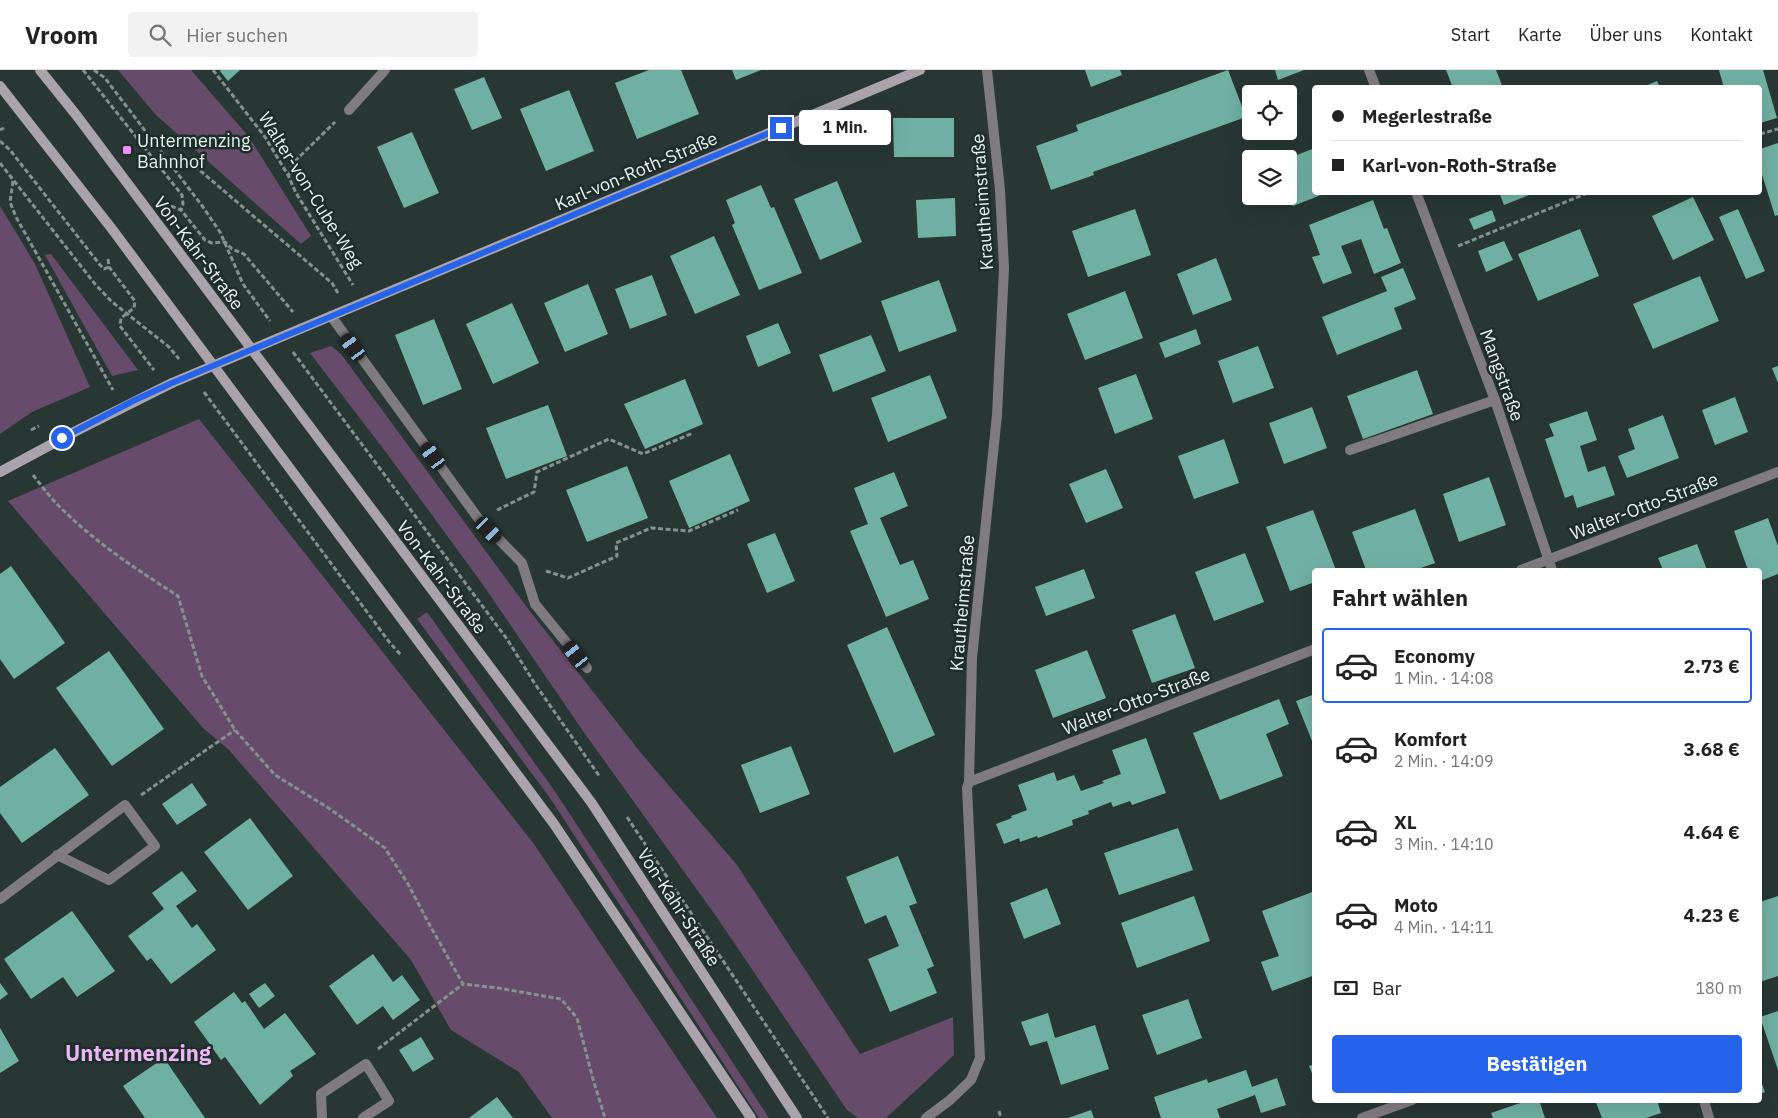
<!DOCTYPE html>
<html lang="de">
<meta charset="utf-8">
<style>
:root{--surface:#fff;--page:#f2f2f2;--text:#222;--muted:#767676;--line:#e0e0e0;--accent:#2563eb}
body{margin:0;font-family:"IBM Plex Sans",sans-serif;background:var(--page);color:var(--text);height:100vh;display:flex;flex-direction:column;font-size:19px;white-space:nowrap}
*{box-sizing:border-box;margin:0}
p{font-size:16px;color:var(--muted)}
.icon{flex:none;width:28px;height:28px;fill:none;stroke:currentColor;stroke-width:2;stroke-linecap:round;stroke-linejoin:round}
.map{position:relative;flex:1;overflow:hidden}
.sheet{position:absolute;left:1312px;top:498px;width:450px;height:535px;display:flex;flex-direction:column;background:var(--surface);border-radius:5px;box-shadow:0 5px 20px #0002}
.sheet>*{flex:none}
.hud{position:absolute;left:1312px;top:15px;width:450px;height:110px;border-radius:5px;box-shadow:0 5px 20px #0002;display:grid;align-content:center;height:110px;padding:0 20px;background:var(--surface)}
.buttons{position:absolute;left:1242px;top:15px;display:grid;gap:10px}
.buttons a{display:grid;place-items:center;width:55px;height:55px;border-radius:5px;background:var(--surface);box-shadow:0 5px 20px #0002;font-size:25px}
.end{position:absolute;width:22px;height:22px;margin:-11px;border:6px solid #2563eb;background:#fff;box-shadow:0 0 0 2px #fff}
.from{border-radius:50%}
.bubble{position:absolute;height:35px;border-radius:5px;background:var(--surface);box-shadow:0 5px 20px #0002;font-size:16px;font-weight:700;line-height:35px;text-align:center}
.car{position:absolute;width:15px;height:30px;margin:-15px -8px;border-radius:6px;box-shadow:0 0 4px 1px #0007;background:linear-gradient(#222 24%,#8ab4d8 0 40%,#222 0 76%,#8ab4d8 0 86%,#222 0)}
.hud b{display:flex;align-items:center;gap:18px;height:48px;font-size:19px}
.hud b+b{border-top:1px solid var(--line)}
.hud i{width:12px;height:12px;background:var(--text)}
ul{padding:0;list-style:none}
li{display:flex;align-items:center;gap:15px;height:75px;margin:0 10px 8px;padding:0 10px;border:2px solid transparent;border-radius:5px}
li div{flex:1}
li b{display:block;font-size:19px}
li em{font-style:normal;font-weight:700}
li.active{border-color:var(--accent)}
li>.icon{width:45px;height:45px;stroke-width:1.5}
h2{padding:0 20px;font-size:22px;line-height:60px}
.pay{display:flex;align-items:center;gap:12px;height:55px;padding:0 20px;font-size:19px}
.pay p{margin-inline-start:auto}
.primary-button{display:flex;gap:10px;margin-top:auto;padding:10px 20px}
.primary-button a{flex:1;height:58px;border-radius:5px;background:var(--accent);color:#fff;font-size:20px;font-weight:700;line-height:58px;text-align:center}
header{display:flex;align-items:center;gap:30px;box-sizing:border-box;height:70px;padding:0 25px;background:var(--surface);border-bottom:1px solid var(--line)}
header strong{font-size:24px}
nav{display:flex;gap:28px;margin-inline-start:auto;font-size:18px}
.search{width:350px;height:45px;background:var(--page);display:flex;align-items:center;gap:12px;box-sizing:border-box;padding:0 18px;border-radius:5px;color:var(--muted);font-size:19px}
.map>svg:first-child{display:block}
</style>
<header>
<strong>Vroom</strong>
<div class="search"><svg class="icon" aria-label="search" viewBox="0 0 24 24"><circle cx="10" cy="10" r="6"/><path d="M15 15l6 6"/></svg>Hier suchen</div>
<nav><a>Start</a><a>Karte</a><a>Über uns</a><a>Kontakt</a></nav>
</header>
<div class="map">
<svg width="1778" height="1048" viewBox="0 0 1778 1048">
<rect width="100%" height="100%" fill="#283734"/>
<g fill="#664c6a">
<polygon points="118,0 191,0 249,67 311,166 301,174 156,45"/>
<polygon points="0,136 35,194 90,317 32,342 0,364"/>
<polygon points="51,184 138,300 112,306 45,185"/>
<polygon points="331,276 341,284 529,540 641,683 737,795 860,984 953,947 954,985 886,1048 858,1048 847,1040 718,849 583,661 481,512 388,385 310,283"/>
<polygon points="199,349 534,774 717,1048 552,1048 519,1002 451,960 411,890 229,680 203,658 8,431"/>
<polygon points="427,542 556,723 769,1048 759,1048 550,728 417,549"/>
</g>
<g fill="#70b0a3">
<polygon points="221,0 240,0 228,11 220,1"/>
<polygon points="649,0 681,0 699,44 637,69 615,13"/>
<polygon points="732,0 761,0 736,10"/>
<polygon points="1085,0 1120,0 1122,5 1091,17"/>
<polygon points="1228,0 1246,47 1093,102 1094,105 1051,120 1036,76 1078,61 1076,55"/>
<polygon points="1275,0 1304,0 1278,10"/>
<polygon points="1446,0 1496,0 1503,18 1453,18"/>
<polygon points="1719,0 1763,0 1777,48 1760,53 1760,18 1724,18"/>
<polygon points="484,7 502,48 472,60 454,19"/>
<polygon points="1657,11 1660,17 1643,17"/>
<polygon points="569,20 594,81 546,101 520,39"/>
<polygon points="893,48 954,48 954,87 894,87"/>
<polygon points="412,62 439,123 404,138 377,77"/>
<polygon points="1778,73 1778,145 1775,146 1760,98 1760,79"/>
<polygon points="1315,78 1315,122 1326,123 1293,136 1289,126 1289,88"/>
<polygon points="837,111 862,172 820,190 794,129"/>
<polygon points="761,115 771,138 774,137 802,203 759,220 732,155 735,153 726,130"/>
<polygon points="1499,122 1534,122 1534,123 1504,135"/>
<polygon points="1693,127 1714,170 1673,190 1652,146"/>
<polygon points="955,128 956,166 918,168 916,130"/>
<polygon points="1373,130 1384,159 1387,158 1401,193 1374,204 1361,169 1341,176 1352,203 1323,214 1312,187 1320,185 1309,155"/>
<polygon points="1135,139 1151,185 1088,207 1072,161"/>
<polygon points="1738,139 1765,201 1746,209 1719,147"/>
<polygon points="1492,140 1496,151 1474,160 1469,149"/>
<polygon points="1580,159 1599,206 1538,231 1518,184"/>
<polygon points="714,166 740,225 695,244 670,186"/>
<polygon points="1504,171 1513,190 1486,202 1478,181"/>
<polygon points="1216,188 1232,230 1193,245 1177,204"/>
<polygon points="1403,198 1416,229 1394,238 1402,259 1337,285 1322,247 1387,221 1381,207"/>
<polygon points="652,205 667,245 630,259 615,219"/>
<polygon points="1700,206 1719,251 1653,279 1633,234"/>
<polygon points="939,210 957,261 899,282 881,231"/>
<polygon points="588,214 608,264 565,282 544,233"/>
<polygon points="1125,221 1143,268 1085,290 1067,244"/>
<polygon points="512,233 539,293 493,314 466,254"/>
<polygon points="434,249 462,319 423,335 395,265"/>
<polygon points="778,253 791,283 758,297 746,266"/>
<polygon points="1196,259 1201,274 1165,288 1159,273"/>
<polygon points="871,265 886,301 833,322 819,285"/>
<polygon points="1258,276 1274,318 1233,333 1218,291"/>
<polygon points="1778,296 1778,313 1772,298"/>
<polygon points="1417,300 1433,344 1363,369 1347,326"/>
<polygon points="1136,304 1153,349 1115,364 1098,318"/>
<polygon points="930,305 947,348 888,372 871,328"/>
<polygon points="685,309 703,354 645,379 624,334"/>
<polygon points="1735,327 1748,362 1715,375 1702,340"/>
<polygon points="548,335 567,386 506,409 486,358"/>
<polygon points="1312,337 1327,378 1284,394 1269,353"/>
<polygon points="1587,341 1597,370 1580,376 1588,402 1605,396 1615,425 1577,438 1573,425 1565,428 1545,369 1554,366 1549,354"/>
<polygon points="1663,345 1679,388 1627,408 1618,386 1635,379 1628,359"/>
<polygon points="1224,369 1239,413 1194,429 1178,386"/>
<polygon points="730,384 750,431 689,458 669,411"/>
<polygon points="627,396 648,448 587,472 566,420"/>
<polygon points="1106,399 1123,438 1086,453 1069,414"/>
<polygon points="894,402 908,436 880,448 900,495 913,490 929,529 886,547 850,461 868,454 854,418"/>
<polygon points="1489,407 1506,455 1459,472 1443,424"/>
<polygon points="1415,439 1435,493 1415,500 1366,500 1352,462"/>
<polygon points="1313,440 1336,500 1315,500 1315,512 1290,521 1266,457"/>
<polygon points="1768,448 1778,476 1778,504 1760,511 1760,500 1748,500 1734,461"/>
<polygon points="775,463 795,511 767,523 747,474"/>
<polygon points="1697,474 1707,500 1663,500 1658,488"/>
<polygon points="1245,483 1264,532 1214,551 1195,502"/>
<polygon points="11,496 65,573 14,609 0,589 0,504"/>
<polygon points="1084,499 1095,528 1046,546 1035,517"/>
<polygon points="1175,544 1195,598 1152,613 1132,560"/>
<polygon points="887,557 935,665 894,683 847,575"/>
<polygon points="1087,580 1106,628 1053,648 1035,600"/>
<polygon points="109,581 164,659 112,696 56,618"/>
<polygon points="1315,624 1315,670 1312,671 1296,631"/>
<polygon points="1279,629 1289,654 1266,664 1283,706 1220,730 1193,663"/>
<polygon points="1146,668 1166,723 1132,735 1130,731 1113,737 1111,732 1088,741 1089,744 1072,750 1073,755 1038,768 1037,766 1020,772 1019,768 1004,774 996,754 1012,748 1011,746 1027,740 1018,715 1054,702 1057,711 1074,705 1081,721 1104,713 1102,711 1121,704 1112,680"/>
<polygon points="791,676 810,724 760,743 741,695"/>
<polygon points="55,678 89,725 22,773 0,743 0,717"/>
<polygon points="192,713 207,735 177,755 162,734"/>
<polygon points="250,748 293,806 248,840 204,782"/>
<polygon points="1178,758 1193,800 1119,825 1104,783"/>
<polygon points="898,786 917,833 909,836 934,896 927,899 937,923 890,942 868,889 899,876 886,845 865,854 846,807"/>
<polygon points="182,801 197,821 176,836 192,858 197,854 216,880 171,914 151,888 147,891 128,866 164,839 152,823"/>
<polygon points="1047,818 1061,854 1024,869 1010,833"/>
<polygon points="1315,821 1315,905 1272,921 1261,892 1279,886 1262,841"/>
<polygon points="1194,826 1210,871 1137,898 1121,853"/>
<polygon points="1778,826 1778,906 1760,912 1760,832"/>
<polygon points="72,841 115,901 77,927 63,907 31,929 4,889"/>
<polygon points="373,884 393,912 402,905 420,930 393,950 383,936 357,955 329,916"/>
<polygon points="0,913 8,924 0,930"/>
<polygon points="265,913 275,926 259,938 249,924"/>
<polygon points="234,922 242,933 245,931 264,959 285,943 316,984 290,1001 293,1006 260,1035 225,987 221,990 194,952"/>
<polygon points="1188,929 1202,968 1157,985 1142,945"/>
<polygon points="1778,941 1778,1000 1760,947"/>
<polygon points="1048,943 1055,968 1095,955 1109,999 1061,1015 1047,971 1030,976 1021,952"/>
<polygon points="0,958 19,991 0,1003"/>
<polygon points="421,967 434,989 413,1002 399,980"/>
<polygon points="164,988 205,1048 145,1048 123,1016"/>
<polygon points="1315,994 1315,1011 1309,996"/>
<polygon points="1246,1000 1252,1017 1277,1008 1286,1035 1261,1043 1255,1025 1217,1039 1220,1048 1161,1048 1154,1027 1207,1009 1208,1013"/>
<polygon points="1760,1009 1765,1022 1760,1024"/>
<polygon points="497,1027 513,1048 469,1048"/>
<polygon points="1529,1030 1539,1030 1545,1048 1493,1048 1491,1043"/>
<polygon points="1595,1030 1657,1030 1661,1043 1646,1048 1602,1048"/>
<polygon points="1091,1040 1094,1048 1068,1048"/>
</g>
<g fill="none" stroke-linecap="round" stroke-linejoin="round">
<g stroke="#84918e" stroke-width="3" stroke-dasharray="5 2.5" stroke-linecap="butt">
<polyline points="83,0 182,125 183,134 181,140"/>
<polyline points="94,0 105,8 203,137 220,162 243,214 270,251"/>
<polyline points="213,0 265,67 288,105 296,123 353,215"/>
<polyline points="0,60 4,58"/>
<polyline points="1760,64 1778,59"/>
<polyline points="0,71 10,80 100,195 104,199 109,197"/>
<polyline points="0,93 95,214 111,231 169,277 179,289"/>
<polyline points="168,93 176,88 190,92 332,213 338,223"/>
<polyline points="289,105 294,92 335,52"/>
<polyline points="13,111 10,132 16,147 113,320"/>
<polyline points="171,136 181,140 205,170 212,173 225,172 232,179 244,184 293,242"/>
<polyline points="1458,176 1590,122"/>
<polyline points="108,189 109,197 135,231 134,238 121,248 120,256 154,300"/>
<polyline points="293,282 507,569 535,614 600,707"/>
<polyline points="204,322 390,573 401,585"/>
<polyline points="31,360 39,356"/>
<path d="M33,405C41,415 49,426 58,435C93,471 136,499 178,526L202,606L235,660L275,705L330,739L385,778L408,814L428,852L463,914L498,918L561,929L577,948L593,1009L605,1048"/>
<polyline points="497,440 534,422 537,402 609,369 643,384 693,363"/>
<polyline points="546,501 568,508 617,486 616,473 651,458 689,461 738,440"/>
<polyline points="141,725 235,660"/>
<polyline points="627,747 828,1048"/>
<polyline points="378,979 463,914"/>
<polyline points="999,1041 1001,1048"/>
</g>
<g stroke="#7f7b80" stroke-width="10">
<polyline points="331,246 478,448 522,493 535,534 587,598"/>
<polyline points="1350,380 1495,330"/>
</g>
<g stroke="#7f7b80" stroke-width="10">
<polyline points="1369,0 1376,18"/>
<polyline points="349,40 385,0"/>
<polyline points="1416,122 1495,330 1552,500"/>
<polyline points="1521,500 1778,402"/>
<polyline points="969,712 1315,579"/>
<polyline points="0,829 125,735 155,776 109,810 57,785"/>
<polyline points="1704,1030 1709,1048"/>
<polyline points="322,1048 321,1024 366,994 389,1031 363,1048"/>
<polyline points="926,1048 950,1030 971,1010 980,988 967,718 969,712 972,588 997,345 1004,198 1000,120 987,0"/>
<polyline points="1362,1048 1412,1030"/>
</g>
<g stroke="#aaa3ab" stroke-width="10">
<polyline points="40,0 77,46 591,732 797,1048"/>
<polyline points="0,16 112,159 554,754 751,1048"/>
<polyline points="300,259 920,0"/>
<polyline points="0,402 80,359 172,313"/>
</g>
<polyline stroke="#aaa3ab" stroke-width="10" points="172,313 300,259"/>
</g>
<g fill="none" stroke-linecap="round" stroke-linejoin="round">
<polyline stroke="#2563eb" stroke-width="6" points="62,368 133,331 172,313 781,58"/>
</g>
<rect fill="#eb8dfc" stroke="#1e2d2a" stroke-width="2" x="122" y="75" width="10" height="10" rx="2.5"/>
<g text-anchor="middle" dominant-baseline="central" stroke-width="5" stroke-linejoin="round" paint-order="stroke">
<g font-size="18" fill="#e8f2ef" stroke="#1e2d2a" text-anchor="start">
<text x="137" y="70">Untermenzing<tspan x="137" dy="21">Bahnhof</tspan></text>
</g>
<g font-size="18" fill="#e8f2ef" stroke="#1e2d2a">
<text transform="translate(636 101) rotate(-23)">Karl-von-Roth-Straße</text>
<text transform="translate(311 120) rotate(58)">Walter-von-Cube-Weg</text>
<text transform="translate(982 132) rotate(-94)">Krautheimstraße</text>
<text transform="translate(199 183) rotate(53)">Von-Kahr-Straße</text>
<text transform="translate(1502 305) rotate(70)">Mangstraße</text>
<text transform="translate(1644 436) rotate(-21)">Walter-Otto-Straße</text>
<text transform="translate(442 507) rotate(53)">Von-Kahr-Straße</text>
<text transform="translate(962 533) rotate(-85)">Krautheimstraße</text>
<text transform="translate(1136 631) rotate(-21)">Walter-Otto-Straße</text>
<text transform="translate(679 837) rotate(57)">Von-Kahr-Straße</text>
</g>
<g font-size="22" font-weight="bold" fill="#eab6f3" stroke="#1e2d2a">
<text x="138" y="982">Untermenzing</text>
</g>
</g>
</svg>
<div class="buttons">
<a><svg class="icon" aria-label="locate" viewBox="0 0 24 24"><circle cx="12" cy="12" r="6"/><path d="M12 2v4M12 18v4M2 12h4M18 12h4"/></svg></a>
<a><svg class="icon" aria-label="layers" viewBox="0 0 24 24"><path d="M12 4l9 5-9 5-9-5zM3 14l9 5 9-5"/></svg></a>
</div>
<i class="end from" style="left:62px;top:368px"></i>
<i class="end" style="left:781px;top:58px"></i>
<div class="bubble" style="left:799px;top:40px;width:92px">1 Min.</div>
<i class="car" style="left:353px;top:277px;rotate:324deg"></i>
<i class="car" style="left:433px;top:386px;rotate:324deg"></i>
<i class="car" style="left:489px;top:460px;rotate:136deg"></i>
<i class="car" style="left:576px;top:585px;rotate:321deg"></i>
<div class="hud">
<b><i class="from"></i>Megerlestraße</b>
<b><i></i>Karl-von-Roth-Straße</b>
</div>
<section class="sheet">
<h2>Fahrt wählen</h2>
<ul>
<li class="active"><svg class="icon" aria-label="car" viewBox="0 0 24 24"><path d="M5 17H2v-5l4-1 3-4h7l3 4 3 1v5h-3M9 17h6M6 11h13"/><circle cx="7" cy="17" r="2"/><circle cx="17" cy="17" r="2"/></svg><div><b>Economy</b><p>1 Min. · 14:08</p></div><em>2.73 €</em></li>
<li><svg class="icon" aria-label="car" viewBox="0 0 24 24"><path d="M5 17H2v-5l4-1 3-4h7l3 4 3 1v5h-3M9 17h6M6 11h13"/><circle cx="7" cy="17" r="2"/><circle cx="17" cy="17" r="2"/></svg><div><b>Komfort</b><p>2 Min. · 14:09</p></div><em>3.68 €</em></li>
<li><svg class="icon" aria-label="car" viewBox="0 0 24 24"><path d="M5 17H2v-5l4-1 3-4h7l3 4 3 1v5h-3M9 17h6M6 11h13"/><circle cx="7" cy="17" r="2"/><circle cx="17" cy="17" r="2"/></svg><div><b>XL</b><p>3 Min. · 14:10</p></div><em>4.64 €</em></li>
<li><svg class="icon" aria-label="car" viewBox="0 0 24 24"><path d="M5 17H2v-5l4-1 3-4h7l3 4 3 1v5h-3M9 17h6M6 11h13"/><circle cx="7" cy="17" r="2"/><circle cx="17" cy="17" r="2"/></svg><div><b>Moto</b><p>4 Min. · 14:11</p></div><em>4.23 €</em></li>
</ul>
<div class="pay"><svg class="icon" aria-label="cash" viewBox="0 0 24 24"><path d="M3 7h18v10H3z"/><circle cx="12" cy="12" r="2"/></svg>Bar<p>180 m</p></div>
<div class="primary-button"><a>Bestätigen</a></div>
</section>
</div>
